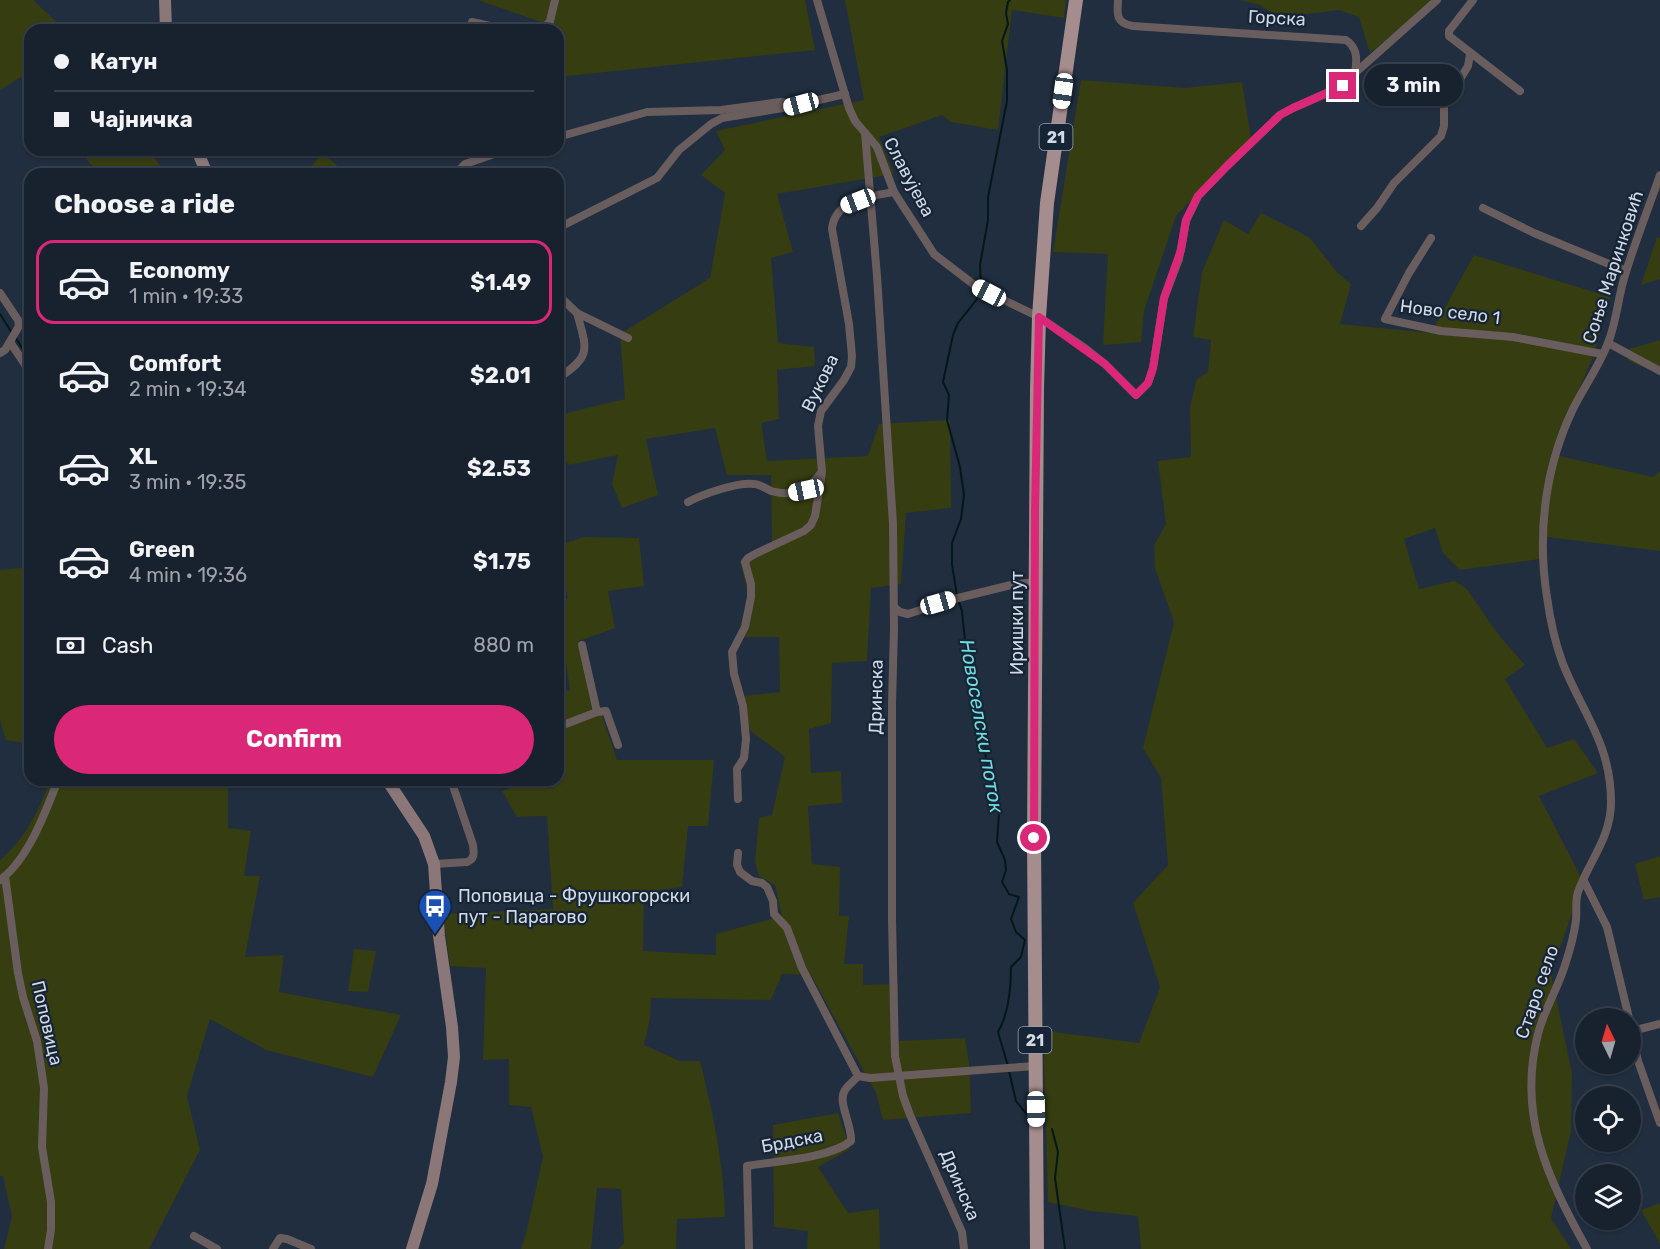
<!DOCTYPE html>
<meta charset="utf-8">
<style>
:root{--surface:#18222f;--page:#252f3b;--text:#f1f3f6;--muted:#9fa4aa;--line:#363f4b;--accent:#db2777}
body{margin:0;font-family:Rubik,sans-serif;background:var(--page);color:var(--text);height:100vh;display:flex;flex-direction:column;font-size:22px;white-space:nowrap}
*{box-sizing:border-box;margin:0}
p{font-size:20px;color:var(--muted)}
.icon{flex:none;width:33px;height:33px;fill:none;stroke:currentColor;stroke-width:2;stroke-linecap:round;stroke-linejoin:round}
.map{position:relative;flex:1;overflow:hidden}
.side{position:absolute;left:24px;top:168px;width:540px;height:618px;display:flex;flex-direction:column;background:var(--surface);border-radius:18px;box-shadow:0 2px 4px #0004,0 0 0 2px var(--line)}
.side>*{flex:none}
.top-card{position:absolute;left:24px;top:24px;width:540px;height:132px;border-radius:18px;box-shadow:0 2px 4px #0004,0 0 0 2px var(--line);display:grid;align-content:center;height:132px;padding:0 30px;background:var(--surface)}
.needle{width:39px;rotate:355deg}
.controls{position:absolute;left:1575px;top:1008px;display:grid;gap:12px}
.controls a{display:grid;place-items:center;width:66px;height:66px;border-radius:50%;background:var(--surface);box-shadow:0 2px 4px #0004,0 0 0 2px var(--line);font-size:30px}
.end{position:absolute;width:27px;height:27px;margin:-14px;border:8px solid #db2777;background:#fff;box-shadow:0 0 0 3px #fff}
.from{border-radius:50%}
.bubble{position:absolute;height:42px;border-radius:21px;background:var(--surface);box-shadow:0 2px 4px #0004,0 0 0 2px var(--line);font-size:20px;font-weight:700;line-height:42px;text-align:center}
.car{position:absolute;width:18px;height:36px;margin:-18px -9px;border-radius:8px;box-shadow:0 0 4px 2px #0007;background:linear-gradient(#fff 24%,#345 0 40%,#fff 0 76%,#345 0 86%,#fff 0)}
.top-card b{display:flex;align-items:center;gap:21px;height:57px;font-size:22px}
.top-card b+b{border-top:2px solid var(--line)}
.top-card i{width:15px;height:15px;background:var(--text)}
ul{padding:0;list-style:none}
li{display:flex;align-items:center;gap:18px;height:84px;margin:0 12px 9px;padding:0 18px;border:3px solid transparent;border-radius:18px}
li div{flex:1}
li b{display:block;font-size:22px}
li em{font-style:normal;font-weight:700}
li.on{border-color:var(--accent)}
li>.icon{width:54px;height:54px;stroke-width:1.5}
h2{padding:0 30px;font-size:27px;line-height:72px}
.pay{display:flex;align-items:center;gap:15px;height:66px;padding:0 30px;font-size:22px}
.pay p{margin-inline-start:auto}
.cta{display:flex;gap:12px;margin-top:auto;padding:12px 30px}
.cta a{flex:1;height:69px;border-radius:36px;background:var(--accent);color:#fff;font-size:24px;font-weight:700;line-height:69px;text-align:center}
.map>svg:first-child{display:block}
</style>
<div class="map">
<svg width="1660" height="1249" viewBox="0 0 1660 1249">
<rect width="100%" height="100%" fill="#202e3f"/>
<g fill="#363d10">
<polygon points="0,0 33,0 65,30 30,30 30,88 21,77 0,90"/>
<polygon points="478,0 805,0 815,50 558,77 558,30 546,30 546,24"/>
<path d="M845,0H1066L1064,18L1012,10L998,130L951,122L942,115L879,137L894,174L777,194L793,252L771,258L778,343L814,347L815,366L777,370L779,419L761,423L767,461L868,456L879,424L950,420L951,508L906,513L901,584L871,588L867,661L832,663L831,723L809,729L811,773L841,771L842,803L808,806L812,864L840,867L839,916H849L844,964H863V985L898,984V1041L965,1038L969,1063L971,1113L883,1120L876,1093L811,975L782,974L771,1000L651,998L650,1019L644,1045L680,1061H700C713,1113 724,1164 725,1217L677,1219L676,1249H618L624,1243L621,1189L597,1188L591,1249H521L526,1234L543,1157L531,1107L509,1105V1059L483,1060L486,968L450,966L443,914L553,909L547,816L517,817L502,791L533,780H558V693L570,690L564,651L558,652V600L568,598L558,558V546L584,537L639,538L644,586L608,591L615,628L579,641L592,710L599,707L617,760H714L708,826H688L682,887L644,892L643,951L716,955V934L782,916L775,885L759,876L755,862L759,818L772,815L785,757L748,729L742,696L780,692L779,637H737L749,597L740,561L772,545L771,475H727L715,428L646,439L658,495L622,508L612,484L618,455L568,465L558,445V415L625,399L620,334L710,278L725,193L701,175L725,150L716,131L864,100Z"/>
<polygon points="1239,0 1434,0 1370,53 1359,17 1339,10 1308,14 1272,13 1260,5"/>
<polygon points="1081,80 1185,88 1242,82 1251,138 1176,216 1144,311 1141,342 1103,345 1108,254 1053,252"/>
<polygon points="79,150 149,150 166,174 99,174"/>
<polygon points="322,153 338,166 331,174 306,174"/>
<polygon points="1261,213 1309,237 1337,272 1351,284 1340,324 1431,333 1474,255 1610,297 1593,357 1551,454 1653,477 1660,471 1660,551 1540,536 1540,559 1460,570 1443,553 1435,528 1404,539 1419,589 1454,581 1466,588 1498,634 1525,665 1505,679 1547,748 1574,739 1598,773 1539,796 1583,881 1551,974 1572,1073 1571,1131 1551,1218 1571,1249 1141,1249 1138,1216 1091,1211 1048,1202 1044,1064 1046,1031 1139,1043 1160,987 1133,903 1168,865 1161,778 1143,748 1174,622 1155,568 1154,545 1166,524 1158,461 1191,457 1190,406 1197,379 1208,372 1211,340 1193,337 1202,272 1224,220 1248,234"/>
<polygon points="1657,237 1660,238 1660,279 1641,285"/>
<polygon points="1660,340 1660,374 1627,360 1629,349"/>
<polygon points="30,567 30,744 6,740 0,720 0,570"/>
<path d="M50,780H228V828L251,831L244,876H260L245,957L284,955L279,992L401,1015L373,1077L266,1050L210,1019L187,1096L200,1150L149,1249H4L12,1217L3,1176H0V860C24,840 40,810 50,780Z"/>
<polygon points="1660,856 1660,897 1644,900 1635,864"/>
<polygon points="354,949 376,951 368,992 348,991"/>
<polygon points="838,1113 850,1149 818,1167 848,1213 879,1209 880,1249 807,1249 808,1231 774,1227 773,1125"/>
<polygon points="1660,1203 1660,1244 1641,1210"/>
</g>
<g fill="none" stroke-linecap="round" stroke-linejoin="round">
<g stroke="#031819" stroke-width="2">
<polyline points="0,314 12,333"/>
<polyline points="15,337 30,360"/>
<polyline points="957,596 952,564 952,543 961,519 964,495 960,467 947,420 949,395 943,382 953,335 958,323 977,299 981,286 980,265 988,220 988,197 1007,101 1007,70 1002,41 1008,24 1006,13 1008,2 1010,0"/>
<path d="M959,602L962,611L965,641L983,717L986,762L999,813L997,842L1005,860L1006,870L1002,882L1009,894L1019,897L1011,919L1016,932L1025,940L1021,957L1011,967C1011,989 1009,1013 998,1032L1008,1066"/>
<polyline points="1009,1071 1016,1101 1027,1115"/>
<polyline points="1052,1129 1058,1152 1055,1178 1065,1249"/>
</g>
<g stroke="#6a5d5e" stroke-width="8">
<polyline points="817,0 849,108 855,121 877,147 894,192 934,254 977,287 1039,317 1085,348 1105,364 1136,395 1148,383 1153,368 1164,298 1179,259 1186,221 1198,196 1227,166 1280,115 1293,108 1345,85 1355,73 1437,0"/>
<path d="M1118,0C1117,15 1116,23 1133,26L1346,40C1358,48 1357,60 1355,73"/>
<polyline points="1473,0 1449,31 1449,36 1520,91"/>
<polyline points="472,22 508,30"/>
<polyline points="543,30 550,21 555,0"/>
<polyline points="865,133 877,276 893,524 894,628 892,704 892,919 895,1056 903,1096 910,1115 962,1232 964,1249"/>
<polyline points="558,137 647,112 721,110 780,102 801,104 845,94"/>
<polyline points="456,174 465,164 506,150"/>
<polyline points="1483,208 1534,233 1626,271"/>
<polyline points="1361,226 1377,208 1394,183 1441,136 1444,126 1444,106 1468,66 1470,54"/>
<polyline points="558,228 657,178 679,150 711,124 722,118 795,106"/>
<polyline points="1431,238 1409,273 1385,319 1441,331 1513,337 1602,354"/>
<polyline points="0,293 18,320 19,326 5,350 0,353"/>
<polyline points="558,295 577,313 628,338"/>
<polyline points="10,342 30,372"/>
<polyline points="1608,343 1660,371"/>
<path d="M558,378C592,356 587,350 577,313"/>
<path d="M688,502C703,494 737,482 754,484C760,484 766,489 771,491C792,497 808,492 820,474"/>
<polyline points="894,607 900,612 908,614 954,599 1011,585 1035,582"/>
<polyline points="582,645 597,712"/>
<polyline points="558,727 597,712 606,711 618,745"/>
<path d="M738,799L737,769L744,758L746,739L743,706L734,674L732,652L745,627L751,597V584L745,562L748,558L757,553L804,531L811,525L815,516L822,472L818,426L821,411L844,380L851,367L852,356L849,324L832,229C834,200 871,196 894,192"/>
<polyline points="738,853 737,865 740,872 752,881 762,883 767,887 773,901 774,914 787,928 802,968 858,1076"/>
<path d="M434,864L467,862C475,859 474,853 473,845L451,780"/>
<polyline points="5,876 18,973 23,997 37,1041 44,1088 42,1147 51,1202 51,1230 48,1249"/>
<path d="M0,880C28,860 46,811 58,780"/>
<polyline points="1584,881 1607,927 1629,1018"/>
<polyline points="1630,1026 1638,1061 1660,1123"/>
<polyline points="1632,1031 1660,1024"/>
<polyline points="858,1076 870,1078 1035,1066"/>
<polyline points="194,1236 217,1249"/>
<polyline points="273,1249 280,1238 287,1239 311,1249"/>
<path d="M749,1249L747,1166C775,1161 828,1159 851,1141C852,1124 837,1102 845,1090C848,1085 854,1081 858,1076"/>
<path d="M1587,1249C1548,1179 1517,1115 1538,1034C1544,1010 1558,988 1565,965C1570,950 1574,935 1576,920C1577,911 1575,901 1578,892C1589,861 1611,838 1611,802C1611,744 1583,714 1563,664C1555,643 1550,619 1547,597C1537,534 1545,467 1573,409C1584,387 1599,366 1608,343C1617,321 1618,295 1626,272C1636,239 1649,207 1660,175"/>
</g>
<g stroke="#8b7778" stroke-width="12">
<polyline points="165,0 166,30"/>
<polyline points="197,150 207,174"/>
<polyline points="387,780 424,836 434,864 439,936 452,1027 454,1057 451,1082 432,1184 412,1249"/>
</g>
<polyline stroke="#a58c8d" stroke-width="14" points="1037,1249 1034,838 1037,389 1039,317 1047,203 1076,0"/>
</g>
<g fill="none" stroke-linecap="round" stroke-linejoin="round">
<polyline stroke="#db2777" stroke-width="8" points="1034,838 1035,510 1039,317 1105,364 1136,395 1148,383 1153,368 1164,298 1181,250 1186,220 1198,196 1227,166 1280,115 1293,108 1343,86"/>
</g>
<defs>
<symbol id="bus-pin" viewBox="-11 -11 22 30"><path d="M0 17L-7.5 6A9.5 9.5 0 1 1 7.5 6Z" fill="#1a4fb4" stroke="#162435"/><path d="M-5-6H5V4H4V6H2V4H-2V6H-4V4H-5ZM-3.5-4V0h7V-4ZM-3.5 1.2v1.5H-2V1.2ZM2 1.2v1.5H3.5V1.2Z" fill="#fff"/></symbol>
</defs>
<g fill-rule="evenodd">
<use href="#bus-pin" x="416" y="887" width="38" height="52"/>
</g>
<g text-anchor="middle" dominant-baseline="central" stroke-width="4.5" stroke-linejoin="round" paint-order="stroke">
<g fill="#162435" stroke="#98a3b0" stroke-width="1.5">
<rect x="1039.5" y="124" width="33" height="26" rx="4.5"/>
<rect x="1018.5" y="1027" width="33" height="26" rx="4.5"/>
</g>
<g font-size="16" font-weight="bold" fill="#d0d9e5">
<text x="1056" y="137">21</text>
<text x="1035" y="1040">21</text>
</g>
<g font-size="18" fill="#d0d9e5" stroke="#162435">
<text transform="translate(1277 18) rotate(3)">Горска</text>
<text transform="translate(909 177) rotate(62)">Славујева</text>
<text transform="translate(1613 267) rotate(-72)">Соње Маринковић</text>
<text transform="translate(1450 312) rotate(7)">Ново село 1</text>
<text transform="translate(820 383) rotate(-64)">Вукова</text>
<text transform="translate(1017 623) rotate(-90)">Иришки пут</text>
<text transform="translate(876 697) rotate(-89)">Дринска</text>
<text transform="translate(1537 992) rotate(-71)">Старо село</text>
<text transform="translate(47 1023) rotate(77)">Поповица</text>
<text transform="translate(792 1141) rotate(-11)">Брдска</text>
<text transform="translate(960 1185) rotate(67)">Дринска</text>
</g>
<g font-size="18" fill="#d0d9e5" stroke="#162435" text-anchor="start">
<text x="458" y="896">Поповица - Фрушкогорски<tspan x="458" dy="21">пут - Парагово</tspan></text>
</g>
<g font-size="20" font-style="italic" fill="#70dbde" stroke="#162435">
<text transform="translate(982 726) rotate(80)">Новоселски поток</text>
</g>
</g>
</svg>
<div class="controls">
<a><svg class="needle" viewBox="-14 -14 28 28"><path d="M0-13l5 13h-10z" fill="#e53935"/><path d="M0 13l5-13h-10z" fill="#9fa4aa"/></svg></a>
<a><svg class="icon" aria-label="locate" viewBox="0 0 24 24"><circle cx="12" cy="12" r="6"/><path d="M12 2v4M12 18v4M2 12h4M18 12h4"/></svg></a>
<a><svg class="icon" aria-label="layers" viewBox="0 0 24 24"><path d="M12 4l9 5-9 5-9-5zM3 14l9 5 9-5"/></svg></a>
</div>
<i class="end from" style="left:1034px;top:838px"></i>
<i class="end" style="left:1343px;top:86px"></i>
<div class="bubble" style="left:1364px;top:64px;width:99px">3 min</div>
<i class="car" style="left:1063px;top:91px;rotate:188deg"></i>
<i class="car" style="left:801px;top:104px;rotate:255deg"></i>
<i class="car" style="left:858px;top:201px;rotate:249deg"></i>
<i class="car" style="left:989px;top:293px;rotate:298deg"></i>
<i class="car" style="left:806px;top:490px;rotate:258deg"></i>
<i class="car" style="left:938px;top:603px;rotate:74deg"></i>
<i class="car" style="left:1036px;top:1109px;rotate:179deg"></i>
<div class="top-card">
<b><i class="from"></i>Катун</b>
<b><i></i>Чајничка</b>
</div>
<section class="side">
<h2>Choose a ride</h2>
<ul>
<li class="on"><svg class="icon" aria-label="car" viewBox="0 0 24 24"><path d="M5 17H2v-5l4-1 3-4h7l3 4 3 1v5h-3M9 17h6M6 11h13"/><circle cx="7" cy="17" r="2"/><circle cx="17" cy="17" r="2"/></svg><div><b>Economy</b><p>1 min · 19:33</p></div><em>$1.49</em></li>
<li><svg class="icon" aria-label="car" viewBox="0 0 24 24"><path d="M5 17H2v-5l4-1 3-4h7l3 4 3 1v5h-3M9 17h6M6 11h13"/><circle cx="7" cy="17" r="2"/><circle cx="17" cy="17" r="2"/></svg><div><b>Comfort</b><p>2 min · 19:34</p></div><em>$2.01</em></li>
<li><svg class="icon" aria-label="car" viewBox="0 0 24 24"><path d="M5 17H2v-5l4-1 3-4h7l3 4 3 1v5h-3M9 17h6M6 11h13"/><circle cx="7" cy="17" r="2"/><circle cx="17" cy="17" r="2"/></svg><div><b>XL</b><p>3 min · 19:35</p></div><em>$2.53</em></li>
<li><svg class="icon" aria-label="car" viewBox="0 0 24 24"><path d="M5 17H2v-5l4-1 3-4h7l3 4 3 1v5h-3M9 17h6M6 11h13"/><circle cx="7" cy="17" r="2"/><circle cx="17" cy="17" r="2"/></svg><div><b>Green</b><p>4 min · 19:36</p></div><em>$1.75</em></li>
</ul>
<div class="pay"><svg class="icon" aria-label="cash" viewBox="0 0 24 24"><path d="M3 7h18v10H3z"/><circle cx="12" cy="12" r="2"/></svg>Cash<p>880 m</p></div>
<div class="cta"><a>Confirm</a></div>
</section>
</div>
